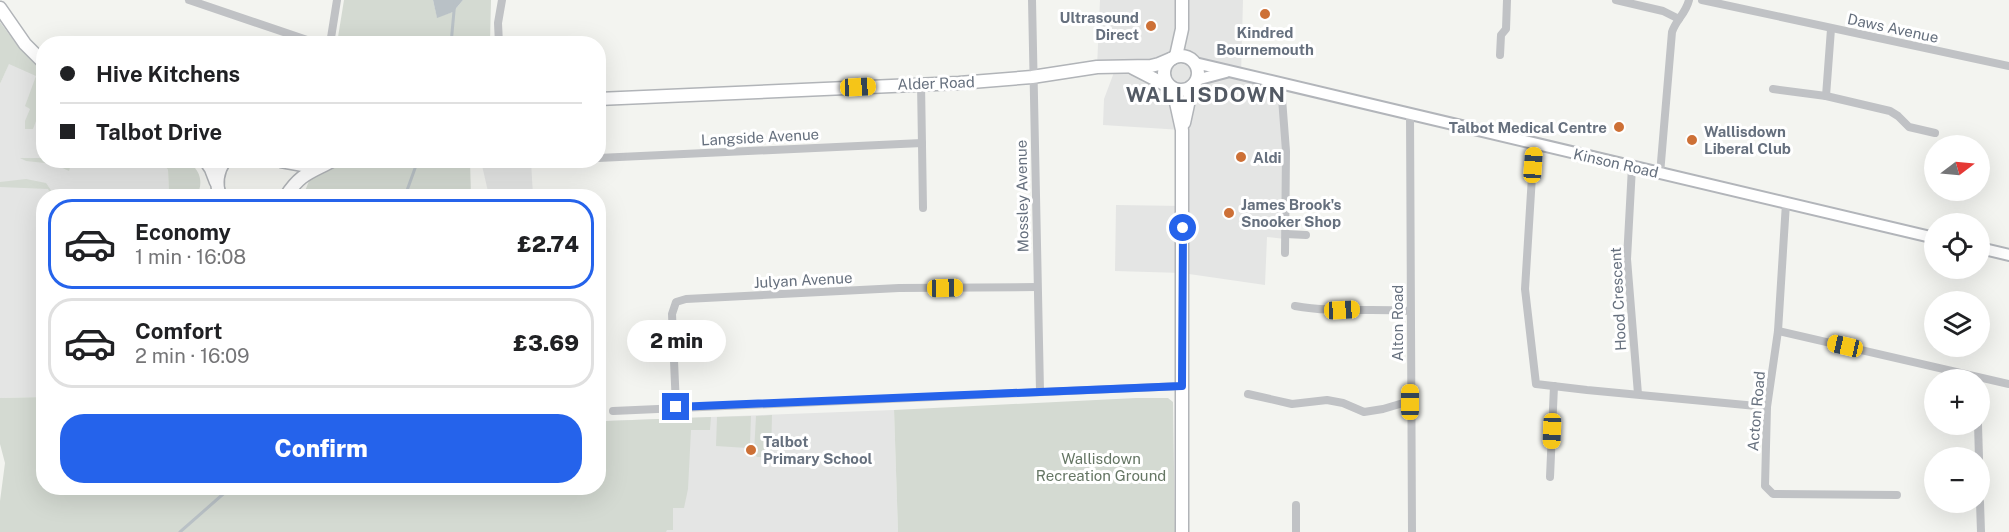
<!DOCTYPE html>
<meta charset="utf-8">
<style>
:root{--surface:#fff;--page:#f6f6f6;--text:#202124;--muted:#757577;--line:#e0e0e0;--accent:#2563eb}
body{margin:0;font-family:"Public Sans",sans-serif;background:var(--page);color:var(--text);height:100vh;display:flex;flex-direction:column;font-size:22px;white-space:nowrap}
*{box-sizing:border-box;margin:0}
p{font-size:20px;color:var(--muted)}
.icon{flex:none;width:33px;height:33px;fill:none;stroke:currentColor;stroke-width:2;stroke-linecap:round;stroke-linejoin:round}
.map{position:relative;flex:1;overflow:hidden}
.sheet{position:absolute;left:36px;top:189px;width:570px;height:306px;display:flex;flex-direction:column;background:var(--surface);border-radius:24px;box-shadow:0 6px 24px #0002}
.sheet>*{flex:none}
.hud{position:absolute;left:36px;top:36px;width:570px;height:132px;border-radius:24px;box-shadow:0 6px 24px #0002;display:grid;align-content:center;height:132px;padding:0 24px;background:var(--surface)}
.needle{width:39px;rotate:74deg}
.tools{position:absolute;left:1924px;top:135px;display:grid;gap:12px}
.tools a{display:grid;place-items:center;width:66px;height:66px;border-radius:50%;background:var(--surface);box-shadow:0 6px 24px #0002;font-size:30px}
.end{position:absolute;width:27px;height:27px;margin:-14px;border:8px solid #2563eb;background:#fff;box-shadow:0 0 0 3px #fff}
.from{border-radius:50%}
.bubble{position:absolute;height:42px;border-radius:21px;background:var(--surface);box-shadow:0 6px 24px #0002;font-size:20px;font-weight:800;line-height:42px;text-align:center}
.car{position:absolute;width:18px;height:36px;margin:-18px -9px;border-radius:8px;box-shadow:0 0 4px 2px #0007;background:linear-gradient(#f5c518 24%,#345 0 40%,#f5c518 0 76%,#345 0 86%,#f5c518 0)}
.hud b{display:flex;align-items:center;gap:21px;height:57px;font-size:22px}
.hud b+b{border-top:2px solid var(--line)}
.hud i{width:15px;height:15px;background:var(--text)}
ul{padding:10px 0 0;list-style:none}
li{display:flex;align-items:center;gap:18px;height:90px;margin:0 12px 9px;padding:0 12px;border:3px solid var(--line);border-radius:24px}
li div{flex:1}
li b{display:block;font-size:22px}
li em{font-style:normal;font-weight:800}
li.selected{border-color:var(--accent)}
li>.icon{width:54px;height:54px;stroke-width:1.5}
.primary-button{display:flex;gap:12px;margin-top:auto;padding:12px 24px}
.primary-button a{flex:1;height:69px;border-radius:24px;background:var(--accent);color:#fff;font-size:24px;font-weight:800;line-height:69px;text-align:center}
.map>svg:first-child{display:block}
</style>
<div class="map">
<svg width="2009" height="532" viewBox="0 0 2009 532">
<rect width="100%" height="100%" fill="#f3f4f0"/>
<g fill="#e4e5e4">
<polygon points="1100,0 1243,0 1241,75 1281,85 1285,239 1267,237 1265,285 1182,273 1115,271 1116,205 1183,206 1182,130 1103,125 1104,99 1116,67 1097,67"/>
<polygon points="17,45 43,71 44,160 162,161 168,170 169,196 44,196 43,397 0,398 0,84"/>
<polygon points="481,161 531,161 533,196 489,196"/>
<polygon points="894,410 898,532 606,532 606,421"/>
</g>
<g fill="#d4dad2">
<polygon points="344,0 433,0 437,17 453,12 463,0 491,0 490,43 342,44 338,37"/>
<polygon points="0,22 17,45 43,71 43,108 39,113 33,129 25,129 25,121 30,109 25,106 36,76 9,64 0,84"/>
<polygon points="20,158 43,158 44,160 72,161 69,171 54,164 26,161"/>
<path d="M162,161C169,160 180,159 187,162C200,168 204,183 197,195L169,196L168,170Z"/>
<polygon points="298,161 470,161 471,196 303,196 309,181"/>
<polygon points="26,179 46,183 55,196 52,196 48,189 0,187 0,182"/>
<polygon points="43,397 44,488 598,488 599,415 606,421 711,417 710,430 691,430 688,489 684,508 673,508 673,530 667,530 666,532 0,532 0,501 5,463 0,444 0,398"/>
<polygon points="1136,398 1168,398 1173,402 1175,532 898,532 894,410"/>
<polygon points="772,415 771,457 757,457 754,453 756,416"/>
<polygon points="751,416 750,445 747,448 716,446 717,417"/>
</g>
<polygon fill="#b9c1c6" points="433,0 463,0 453,12 437,18"/>
<g fill="none" stroke-linecap="round" stroke-linejoin="round">
<g stroke="#b9c1c6" stroke-width="3">
<polyline points="451,44 455,0"/>
<polyline points="405,196 418,160"/>
<polyline points="180,532 230,488"/>
</g>
<defs>
<g id="secondary">
<polyline points="1195,63 1935,238"/>
<polyline points="1196,80 1226,72"/>
<polyline points="1980,248 2009,255"/>
</g>
<g id="primary">
<polyline points="0,8 25,44 44,63"/>
<circle cx="1181" cy="73" r="17"/>
<polyline points="1176,56 1182,29 1182,0"/>
<polyline points="1133,68 1168,86"/>
<polyline points="1173,89 1182,130 1182,532"/>
<polyline points="598,99 959,83 1032,77 1097,67 1151,66 1159,64 1173,58"/>
<polyline points="1184,123 1192,86"/>
<polyline points="205,160 211,169 216,182"/>
<polyline points="281,161 303,165 322,163"/>
<path d="M220,196C215,183 217,172 225,160"/>
<path d="M286,196C301,173 310,173 334,160"/>
</g>
</defs>
<use href="#secondary" stroke="#b2b5ba" stroke-width="14"/>
<use href="#primary" stroke="#b1b4b8" stroke-width="15"/>
<g stroke="#c0c2c5" stroke-width="8">
<polyline points="189,0 319,44"/>
<polyline points="1032,0 1040,391"/>
<polyline points="1616,0 1663,11 1679,19"/>
<polyline points="1702,0 2009,66"/>
<polyline points="330,44 337,0"/>
<polyline points="499,44 498,23 502,0"/>
<polyline points="1500,55 1501,35 1506,29 1507,0"/>
<polyline points="921,83 923,208"/>
<polyline points="1281,85 1286,151 1285,253"/>
<polyline points="1773,89 1826,96 1831,29"/>
<polyline points="1826,96 1890,111 1898,116 1909,127 1935,133"/>
<polyline points="1410,115 1412,532"/>
<polyline points="1534,144 1525,289 1536,384 1587,390 1767,407"/>
<polyline points="598,158 922,143"/>
<polyline points="1632,167 1627,259 1638,394"/>
<path d="M1660,174L1672,32C1676,20 1686,13 1689,0"/>
<polyline points="1786,203 1778,331 1767,407 1765,486 1773,494 1897,495"/>
<polyline points="1286,234 1306,235"/>
<path d="M1295,306C1333,313 1372,308 1410,311"/>
<polyline points="1778,331 2009,384"/>
<polyline points="1248,394 1292,404 1327,400 1343,403 1364,412 1383,409 1410,401"/>
<polyline points="676,407 672,314 676,302 686,299 899,288 1037,287"/>
<polyline points="613,411 1182,386"/>
<polyline points="1978,424 1979,458"/>
<polyline points="1550,477 1554,386"/>
<polyline points="1980,502 1981,532"/>
<polyline points="1296,532 1296,505"/>
</g>
<use href="#secondary" stroke="#fff" stroke-width="10"/>
<use href="#primary" stroke="#fff" stroke-width="12"/>
</g>
<g fill="none" stroke-linecap="round" stroke-linejoin="round">
<polyline stroke="#2563eb" stroke-width="8" points="676,407 1182,386 1183,228"/>
</g>
<g fill="#cd7036" stroke="#fff" stroke-width="2">
<circle cx="1265" cy="14" r="6"/>
<circle cx="1151" cy="26" r="6"/>
<circle cx="1619" cy="127" r="6"/>
<circle cx="1692" cy="140" r="6"/>
<circle cx="1241" cy="157" r="6"/>
<circle cx="1229" cy="213" r="6"/>
<circle cx="751" cy="450" r="6"/>
</g>
<g text-anchor="middle" dominant-baseline="central" stroke-width="6" stroke-linejoin="round" paint-order="stroke">
<g font-size="15" font-weight="bold" fill="#66707e" stroke="#fff" text-anchor="start">
<text x="1139" y="17" text-anchor="end">Ultrasound<tspan x="1139" dy="17">Direct</tspan></text>
<text x="1265" y="32" text-anchor="middle">Kindred<tspan x="1265" dy="17">Bournemouth</tspan></text>
<text x="1607" y="127" text-anchor="end">Talbot Medical Centre</text>
<text x="1704" y="131">Wallisdown<tspan x="1704" dy="17">Liberal Club</tspan></text>
<text x="1253" y="157">Aldi</text>
<text x="1241" y="204">James Brook's<tspan x="1241" dy="17">Snooker Shop</tspan></text>
<text x="763" y="441">Talbot<tspan x="763" dy="17">Primary School</tspan></text>
</g>
<g font-size="15" fill="#66707e" stroke="#fff">
<text transform="translate(1893 28) rotate(12)">Daws Avenue</text>
<text transform="translate(936 83) rotate(-2)">Alder Road</text>
<text transform="translate(760 137) rotate(-3)">Langside Avenue</text>
<text transform="translate(1616 163) rotate(13)">Kinson Road</text>
<text transform="translate(1022 196) rotate(-91)">Mossley Avenue</text>
<text transform="translate(803 280) rotate(-3)">Julyan Avenue</text>
<text transform="translate(1618 299) rotate(-93)">Hood Crescent</text>
<text transform="translate(1397 323) rotate(-90)">Alton Road</text>
<text transform="translate(1756 411) rotate(-85)">Acton Road</text>
</g>
<g font-size="15" fill="#657664" stroke="#fff">
<text x="1101" y="458">Wallisdown<tspan x="1101" dy="17">Recreation Ground</tspan></text>
</g>
<g font-size="21" font-weight="bold" letter-spacing="1.5" fill="#535a64" stroke="#fff">
<text x="1206" y="94">WALLISDOWN</text>
</g>
</g>
</svg>
<div class="tools">
<a><svg class="needle" viewBox="-14 -14 28 28"><path d="M0-13l5 13h-10z" fill="#e53935"/><path d="M0 13l5-13h-10z" fill="#757577"/></svg></a>
<a><svg class="icon" aria-label="locate" viewBox="0 0 24 24"><circle cx="12" cy="12" r="6"/><path d="M12 2v4M12 18v4M2 12h4M18 12h4"/></svg></a>
<a><svg class="icon" aria-label="layers" viewBox="0 0 24 24"><path d="M12 4l9 5-9 5-9-5zM3 14l9 5 9-5"/></svg></a>
<a>+</a>
<a>−</a>
</div>
<i class="end from" style="left:1183px;top:228px"></i>
<i class="end" style="left:676px;top:407px"></i>
<div class="bubble" style="left:627px;top:320px;width:99px">2 min</div>
<i class="car" style="left:858px;top:87px;rotate:87deg"></i>
<i class="car" style="left:1533px;top:165px;rotate:4deg"></i>
<i class="car" style="left:945px;top:288px;rotate:89deg"></i>
<i class="car" style="left:1342px;top:310px;rotate:87deg"></i>
<i class="car" style="left:1845px;top:346px;rotate:283deg"></i>
<i class="car" style="left:1410px;top:402px;rotate:0deg"></i>
<i class="car" style="left:1552px;top:431px;rotate:182deg"></i>
<div class="hud">
<b><i class="from"></i>Hive Kitchens</b>
<b><i></i>Talbot Drive</b>
</div>
<section class="sheet">
<ul>
<li class="selected"><svg class="icon" aria-label="car" viewBox="0 0 24 24"><path d="M5 17H2v-5l4-1 3-4h7l3 4 3 1v5h-3M9 17h6M6 11h13"/><circle cx="7" cy="17" r="2"/><circle cx="17" cy="17" r="2"/></svg><div><b>Economy</b><p>1 min · 16:08</p></div><em>£2.74</em></li>
<li><svg class="icon" aria-label="car" viewBox="0 0 24 24"><path d="M5 17H2v-5l4-1 3-4h7l3 4 3 1v5h-3M9 17h6M6 11h13"/><circle cx="7" cy="17" r="2"/><circle cx="17" cy="17" r="2"/></svg><div><b>Comfort</b><p>2 min · 16:09</p></div><em>£3.69</em></li>
</ul>
<div class="primary-button"><a>Confirm</a></div>
</section>
</div>
